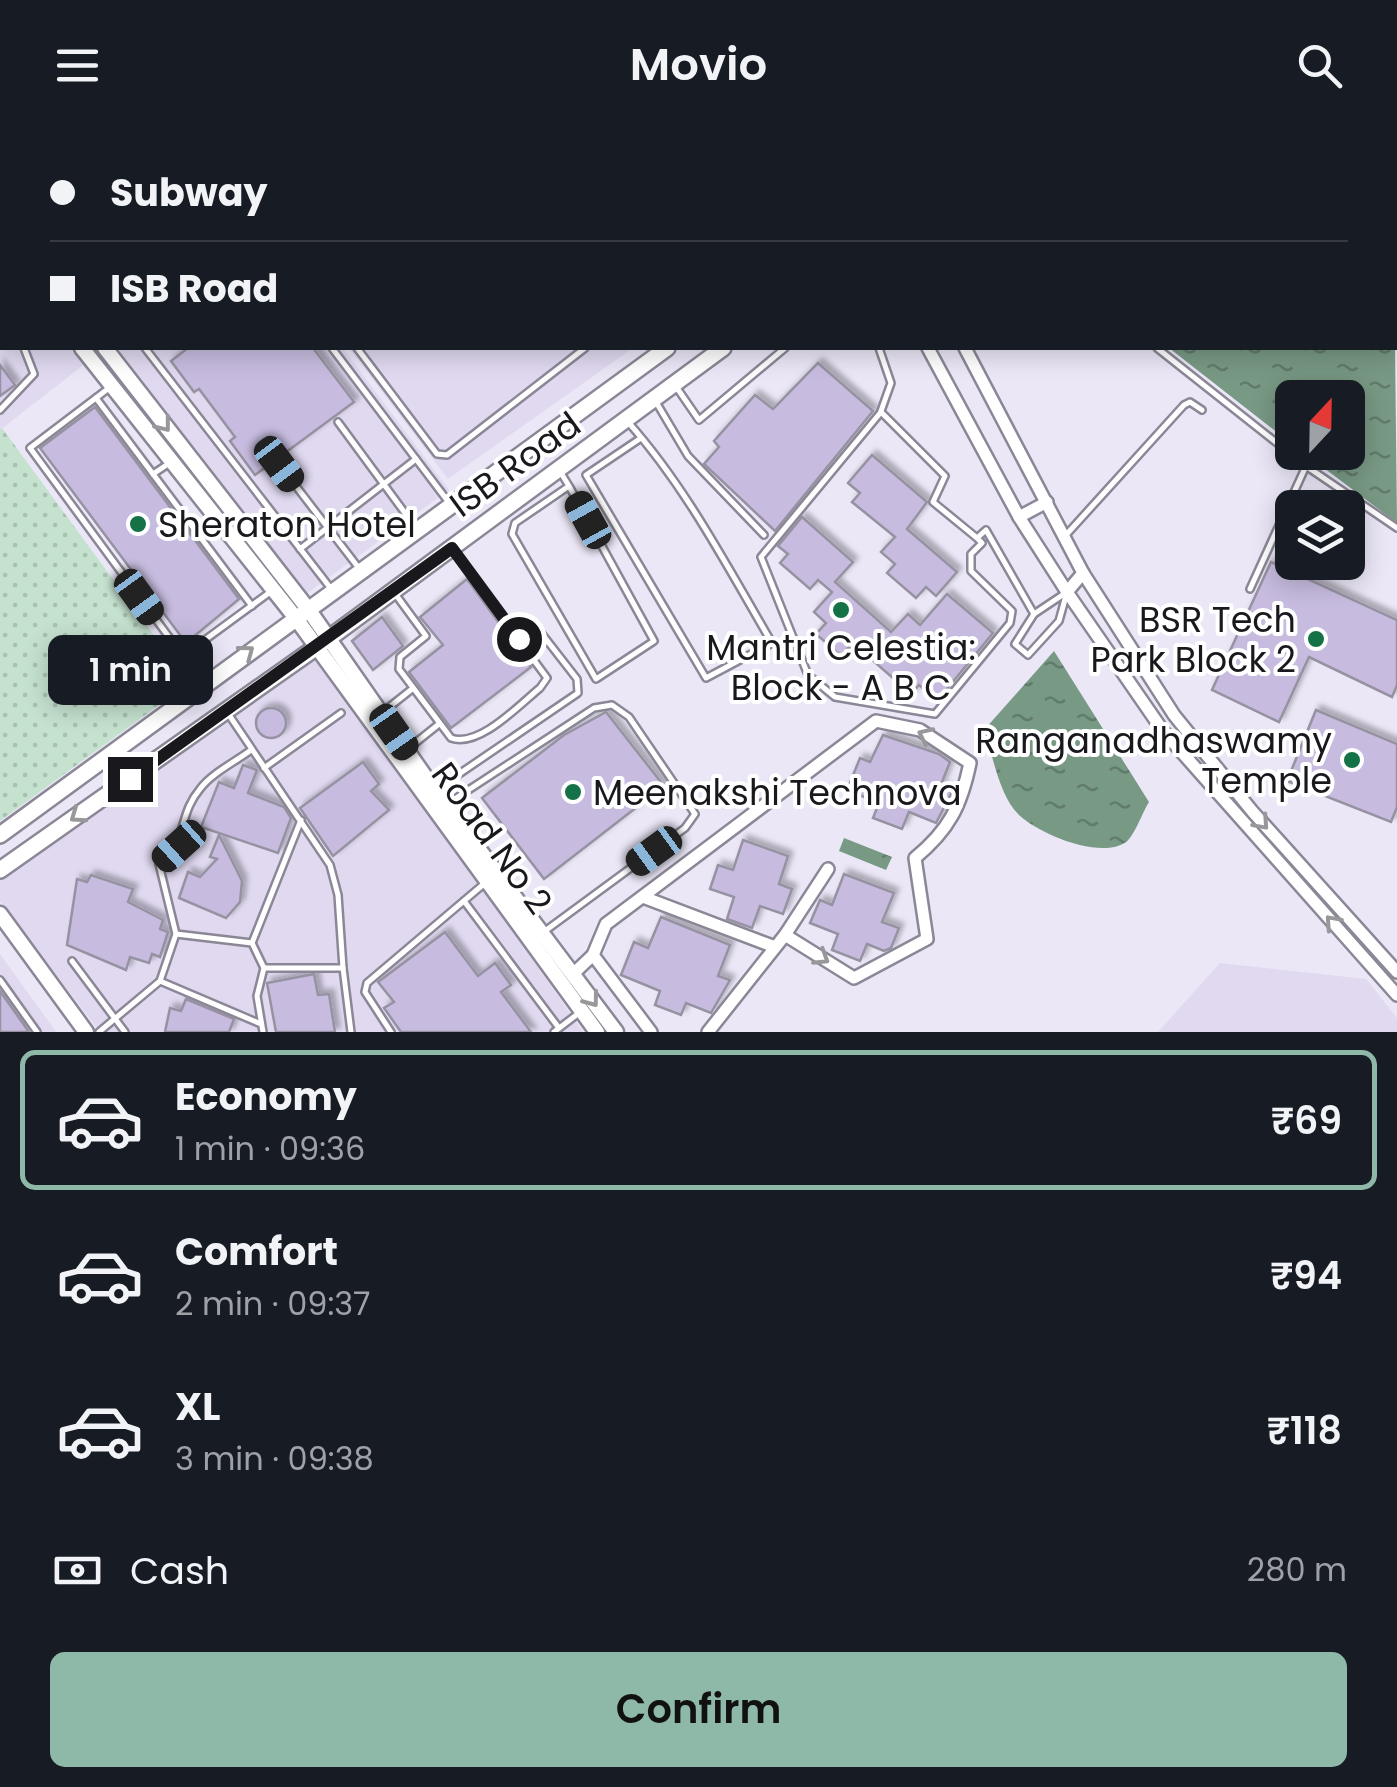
<!DOCTYPE html>
<meta charset="utf-8">
<style>
:root{--surface:#171b24;--page:#20242c;--text:#f1f3f6;--muted:#9ea1a6;--line:#363941;--accent:#8eb8a7}
body{margin:0;font-family:Poppins,sans-serif;background:var(--page);color:var(--text);height:100vh;display:flex;flex-direction:column;font-size:38px;white-space:nowrap}
*{box-sizing:border-box;margin:0}
p{font-size:32px;color:var(--muted)}
.icon{flex:none;width:55px;height:55px;fill:none;stroke:currentColor;stroke-width:2;stroke-linecap:round;stroke-linejoin:round}
.map{position:relative;height:902px;overflow:hidden}
.panel{display:flex;flex-direction:column;background:var(--surface);flex:1}
.panel>*{flex:none}
.top-card{position:absolute;left:0px;top:0px;width:1398px;height:220px;box-shadow:0 5px 25px #0003;display:grid;align-content:center;height:220px;padding:0 50px;background:var(--surface)}
.needle{width:65px;rotate:22deg}
.tools{position:absolute;left:1275px;top:250px;display:grid;gap:20px}
.tools a{display:grid;place-items:center;width:90px;height:90px;border-radius:15px;background:var(--surface);box-shadow:0 5px 25px #0003;font-size:50px}
.end{position:absolute;width:45px;height:45px;margin:-22px;border:12px solid #19181d;background:#fff;box-shadow:0 0 0 5px #fff}
.from{border-radius:50%}
.bubble{position:absolute;height:70px;border-radius:15px;background:var(--surface);box-shadow:0 5px 25px #0003;font-size:32px;font-weight:600;line-height:70px;text-align:center}
.car{position:absolute;width:30px;height:60px;margin:-30px -15px;border-radius:12px;box-shadow:0 0 8px 2px #0007;background:linear-gradient(#222 24%,#8ab4d8 0 40%,#222 0 76%,#8ab4d8 0 86%,#222 0)}
.top-card b{display:flex;align-items:center;gap:35px;height:95px;font-size:38px}
.top-card b+b{border-top:2px solid var(--line)}
.top-card i{width:25px;height:25px;background:var(--text)}
ul{padding:18px 0 0;list-style:none}
li{display:flex;align-items:center;gap:30px;height:140px;margin:0 20px 15px;padding:0 30px;border:5px solid transparent;border-radius:15px}
li div{flex:1}
li b{display:block;font-size:38px}
li em{font-style:normal;font-weight:600}
li.current{border-color:var(--accent)}
li>.icon{width:90px;height:90px;stroke-width:1.5}
.pay{display:flex;align-items:center;gap:25px;height:110px;padding:0 50px;font-size:38px}
.pay p{margin-inline-start:auto}
.button{display:flex;gap:20px;margin-top:auto;padding:20px 50px}
.button a{flex:1;height:115px;border-radius:15px;background:var(--accent);color:#111;font-size:40px;font-weight:600;line-height:115px;text-align:center}
header{display:flex;justify-content:space-between;align-items:center;height:130px;padding:0 50px;background:var(--surface);font-size:45px;font-weight:600}
.map>svg:first-child{display:block}
</style>
<header><svg class="icon" aria-label="menu" viewBox="0 0 24 24"><path d="M4 6h16M4 12h16M4 18h16"/></svg>Movio<svg class="icon" aria-label="search" viewBox="0 0 24 24"><circle cx="10" cy="10" r="6"/><path d="M15 15l6 6"/></svg></header>
<div class="map">
<svg width="1397" height="902" viewBox="0 0 1397 902">
<defs>
<pattern id="grass-dots" width="8" height="8" patternUnits="userSpaceOnUse" patternTransform="scale(2.5)"><rect width="8" height="8" fill="#c5e2cf"/><path d="M2 2h.1M6 6h.1" fill="none" stroke="#a9c1b1" stroke-width="1.8" stroke-linecap="round"/></pattern>
<pattern id="water-ripples" width="26" height="14" patternUnits="userSpaceOnUse" patternTransform="scale(2.5)"><rect width="26" height="14" fill="#789984"/><path d="M2 4q2-2 4 0t4 0M15 11q2-2 4 0t4 0" fill="none" stroke="#627c6b"/></pattern>
<filter id="shadow"><feDropShadow dx="4.5" dy="-4.5" stdDeviation="2.5" flood-color="#0004"/></filter>
</defs>
<rect width="100%" height="100%" fill="#ebe7f7"/>
<g fill="#e0d9f0">
<polygon points="0,0 182,0 184,2 2,2 2,63"/>
<polygon points="186,0 926,0 922,2"/>
<polygon points="1266,0 1397,0 1397,136 1395,2"/>
<polygon points="0,118 2,218 74,218 86,233 0,300"/>
<polygon points="117,218 343,218 449,360 302,467"/>
<polygon points="349,218 633,218 448,349"/>
<polygon points="309,523 434,688 583,902 100,902 0,771 0,745"/>
<polygon points="0,824 56,902 0,902"/>
<polygon points="1220,833 1366,849 1397,888 1397,902 1158,902"/>
</g>
<polygon fill="url(#grass-dots)" points="2,298 189,553 0,691 0,300"/>
<polygon fill="#c5e2cf" points="591,0 917,0 593,2"/>
<g fill="url(#water-ripples)">
<polygon points="1395,213 1397,393 1304,323 1348,322 1348,268 1292,268 1292,314 1169,218 1395,218"/>
<path d="M1054,521L1149,672C1142,683 1135,705 1126,712C1101,730 1039,704 1019,685C999,666 993,625 984,600Z"/>
<polygon points="844,708 892,727 886,740 839,721"/>
</g>
<g fill="#c7bcdf" stroke="#9692a1" stroke-width="2.5" filter="url(#shadow)">
<polygon points="188,218 313,218 354,272 255,345 230,311 235,307 199,259 194,262 171,231"/>
<polygon points="818,233 873,281 775,401 704,334 719,317 714,311 755,265 773,279"/>
<polygon points="0,235 15,255 0,266"/>
<polygon points="95,277 239,469 186,513 40,318"/>
<polygon points="872,325 927,372 907,399 957,442 936,466 926,457 916,468 887,443 895,434 881,422 895,407 852,372 860,363 848,353"/>
<polygon points="802,387 853,432 835,452 891,502 908,484 920,495 947,464 993,503 937,571 919,555 911,564 869,527 866,531 849,517 841,526 816,504 826,493 814,482 832,462 818,450 810,459 780,433 788,424 778,416"/>
<polygon points="1271,432 1397,490 1397,555 1392,567 1309,527 1279,592 1212,560"/>
<polygon points="467,449 531,537 451,598 409,542 443,515 420,487"/>
<polygon points="382,487 403,516 373,540 352,511"/>
<circle cx="271" cy="593" r="15"/>
<polygon points="1316,580 1397,614 1397,677 1391,692 1287,651"/>
<polygon points="606,582 664,656 544,749 482,668 564,605"/>
<polygon points="883,605 939,624 950,632 940,657 952,662 936,693 909,682 902,699 873,688 879,673 847,660 860,628 870,632"/>
<polygon points="363,632 379,654 371,661 389,680 333,726 300,678"/>
<polygon points="243,635 257,640 248,663 284,677 291,688 278,723 201,697 219,652 234,658"/>
<polygon points="219,705 242,751 240,772 226,788 179,768 188,742 200,747 217,729 210,727"/>
<polygon points="743,710 788,726 779,754 792,759 783,784 760,776 752,798 727,789 734,767 710,759 718,735 733,740"/>
<polygon points="844,744 894,763 882,792 899,798 891,818 884,821 867,814 860,831 832,820 838,804 810,793 820,770 832,775"/>
<polygon points="91,745 133,759 128,772 163,790 160,799 168,802 160,827 152,824 149,833 130,827 126,840 67,815 77,749 87,752"/>
<polygon points="661,787 730,815 718,846 730,850 711,883 686,873 681,885 655,875 660,861 621,845 634,812 648,818"/>
<polygon points="445,802 478,846 495,833 511,855 501,862 531,902 401,902 384,878 394,872 378,852"/>
<polygon points="314,844 318,865 329,864 335,902 276,902 267,853"/>
<polygon points="0,861 29,902 0,902"/>
<polygon points="186,869 234,889 229,902 165,902 170,878 181,881"/>
</g>
<g fill="none" stroke-linecap="round" stroke-linejoin="round">
<defs>
<g id="service">
<polyline points="175,0 177,2"/>
<polyline points="197,0 198,2"/>
<polyline points="337,0 338,2"/>
<polyline points="480,0 480,2"/>
<polyline points="542,0 546,2"/>
<polyline points="570,0 574,2"/>
<polyline points="1292,0 1297,2"/>
<polyline points="0,23 2,27"/>
<polyline points="1395,94 1397,97"/>
<polyline points="0,141 2,139"/>
<polyline points="0,187 2,190"/>
<polyline points="145,218 332,460"/>
<polyline points="332,218 450,374"/>
<polyline points="357,218 437,324 447,325 585,218"/>
<polyline points="879,218 891,253 881,281"/>
<polyline points="1157,218 1306,336 1397,398"/>
<polyline points="109,258 30,318 202,552"/>
<polyline points="677,258 699,290 785,218"/>
<polyline points="96,268 252,476"/>
<polyline points="656,272 688,326 764,405"/>
<polyline points="0,280 34,244 24,218"/>
<polyline points="338,292 416,398"/>
<path d="M628,292C686,357 728,438 772,513L706,548L586,345L641,308"/>
<polyline points="279,334 358,437"/>
<polyline points="561,343 569,356 515,393 512,404 596,549 654,511 569,356"/>
<polyline points="153,344 171,332"/>
<polyline points="1066,405 1184,275 1190,272 1202,280"/>
<polyline points="977,408 982,413 971,424 971,441 1012,481 1010,493 935,584 835,567 808,545 761,427 881,282 945,346 933,372 977,408 986,400 1034,484"/>
<polyline points="300,419 416,329"/>
<polyline points="1250,459 1306,336"/>
<polygon points="1067,462 1059,491 1028,525 1015,514 1034,484"/>
<path d="M396,465L426,506L400,527L399,539L451,608C479,618 519,575 540,558L547,548L453,420"/>
<polyline points="183,526 273,460"/>
<polyline points="227,582 330,735 338,765 343,838 264,838"/>
<polyline points="383,582 412,559"/>
<polyline points="409,618 439,594"/>
<polyline points="264,638 341,583"/>
<polyline points="437,659 578,563 577,549 542,504"/>
<polyline points="447,674 594,578 612,575 629,587 695,684 685,698 545,801"/>
<polyline points="464,771 559,898"/>
<path d="M176,804L159,734C189,707 178,685 200,659C212,643 235,632 251,620"/>
<polyline points="252,813 301,690"/>
<polyline points="72,831 125,902"/>
<polyline points="343,838 351,902"/>
<polyline points="0,850 37,902"/>
<polyline points="160,851 261,894"/>
<polyline points="99,902 160,851 176,804 252,813 264,838 257,866 263,902"/>
<polyline points="391,902 365,862 367,853 485,753"/>
<polyline points="554,902 579,883"/>
</g>
<g id="minor">
<polyline points="928,218 1019,387 1067,462 1083,443 965,218"/>
<polyline points="1019,387 1047,372"/>
<polyline points="1083,443 1174,585 1252,681 1397,842"/>
<polyline points="1067,462 1163,601 1397,865"/>
<polyline points="643,767 775,817"/>
<polyline points="785,805 828,739"/>
<polyline points="593,825 651,902"/>
<path d="M573,844L593,825L606,794L876,591L920,600L970,633C961,676 949,700 915,728L927,809L854,848L785,805L708,902"/>
</g>
<g id="tertiary">
<polyline points="0,71 2,75"/>
<polyline points="0,106 2,110"/>
<polyline points="82,218 295,487 597,902"/>
<polyline points="105,218 308,479 435,661 616,902"/>
<polyline points="0,784 86,902"/>
</g>
<g id="secondary">
<polyline points="1216,0 1219,2"/>
<polyline points="1244,0 1247,2"/>
<polyline points="953,2 957,0"/>
<polyline points="1010,2 1013,0"/>
<polyline points="1395,158 1397,161"/>
<polyline points="1395,182 1397,185"/>
<polyline points="0,705 667,218"/>
<polyline points="0,740 328,509 723,218"/>
</g>
</defs>
<use href="#service" stroke="#8c8796" stroke-width="10"/>
<use href="#minor" stroke="#8c8796" stroke-width="16"/>
<use href="#tertiary" stroke="#8c8796" stroke-width="19"/>
<use href="#secondary" stroke="#8c8796" stroke-width="20"/>
<use href="#service" stroke="#fff" stroke-width="5"/>
<use href="#minor" stroke="#fff" stroke-width="11"/>
<use href="#tertiary" stroke="#fff" stroke-width="14"/>
<use href="#secondary" stroke="#fff" stroke-width="15"/>
</g>
<defs><path id="oneway-chevron" d="M-2-3.5L2.5 0L-2 3.5" fill="none" stroke-width="1.6" stroke-linecap="round" stroke-linejoin="round" transform="scale(2.5)"/></defs>
<g stroke="#989799">
<use href="#oneway-chevron" transform="translate(164 295) rotate(52)"/>
<use href="#oneway-chevron" transform="translate(247 522) rotate(-37)"/>
<use href="#oneway-chevron" transform="translate(925 605) rotate(-155)"/>
<use href="#oneway-chevron" transform="translate(77 686) rotate(145)"/>
<use href="#oneway-chevron" transform="translate(1262 693) rotate(48)"/>
<use href="#oneway-chevron" transform="translate(1332 792) rotate(-132)"/>
<use href="#oneway-chevron" transform="translate(822 828) rotate(32)"/>
<use href="#oneway-chevron" transform="translate(592 870) rotate(53)"/>
</g>
<g fill="none" stroke-linecap="round" stroke-linejoin="round">
<polyline stroke="#19181d" stroke-width="12" points="130,649 452,418 519,509"/>
</g>
<g fill="#157146" stroke="#fff" stroke-width="4">
<circle cx="138" cy="394" r="10"/>
<circle cx="841" cy="480" r="10"/>
<circle cx="1316" cy="509" r="10"/>
<circle cx="1352" cy="630" r="10"/>
<circle cx="573" cy="662" r="10"/>
</g>
<g text-anchor="middle" dominant-baseline="central" stroke-width="8" stroke-linejoin="round" paint-order="stroke">
<g font-size="35" fill="#19181d" stroke="#fff">
<text transform="translate(515 334) rotate(-36)">ISB Road</text>
<text transform="translate(492 708) rotate(54)">Road No 2</text>
</g>
<g font-size="35" fill="#19181d" stroke="#fff" text-anchor="start">
<text x="158" y="394">Sheraton Hotel</text>
<text x="1296" y="489" text-anchor="end">BSR Tech<tspan x="1296" dy="40">Park Block 2</tspan></text>
<text x="841" y="517" text-anchor="middle">Mantri Celestia:<tspan x="841" dy="40">Block - A B C</tspan></text>
<text x="1332" y="610" text-anchor="end">Ranganadhaswamy<tspan x="1332" dy="40">Temple</tspan></text>
<text x="593" y="662">Meenakshi Technova</text>
</g>
</g>
</svg>
<div class="tools">
<a><svg class="needle" viewBox="-14 -14 28 28"><path d="M0-13l5 13h-10z" fill="#e53935"/><path d="M0 13l5-13h-10z" fill="#9ea1a6"/></svg></a>
<a><svg class="icon" aria-label="layers" viewBox="0 0 24 24"><path d="M12 4l9 5-9 5-9-5zM3 14l9 5 9-5"/></svg></a>
</div>
<i class="end from" style="left:519px;top:509px"></i>
<i class="end" style="left:130px;top:649px"></i>
<div class="bubble" style="left:48px;top:505px;width:165px">1 min</div>
<i class="car" style="left:279px;top:334px;rotate:143deg"></i>
<i class="car" style="left:588px;top:390px;rotate:331deg"></i>
<i class="car" style="left:139px;top:467px;rotate:144deg"></i>
<i class="car" style="left:394px;top:602px;rotate:145deg"></i>
<i class="car" style="left:179px;top:716px;rotate:228deg"></i>
<i class="car" style="left:654px;top:721px;rotate:234deg"></i>
<div class="top-card">
<b><i class="from"></i>Subway</b>
<b><i></i>ISB Road</b>
</div>
</div>
<section class="panel">
<ul>
<li class="current"><svg class="icon" aria-label="car" viewBox="0 0 24 24"><path d="M5 17H2v-5l4-1 3-4h7l3 4 3 1v5h-3M9 17h6M6 11h13"/><circle cx="7" cy="17" r="2"/><circle cx="17" cy="17" r="2"/></svg><div><b>Economy</b><p>1 min · 09:36</p></div><em>₹69</em></li>
<li><svg class="icon" aria-label="car" viewBox="0 0 24 24"><path d="M5 17H2v-5l4-1 3-4h7l3 4 3 1v5h-3M9 17h6M6 11h13"/><circle cx="7" cy="17" r="2"/><circle cx="17" cy="17" r="2"/></svg><div><b>Comfort</b><p>2 min · 09:37</p></div><em>₹94</em></li>
<li><svg class="icon" aria-label="car" viewBox="0 0 24 24"><path d="M5 17H2v-5l4-1 3-4h7l3 4 3 1v5h-3M9 17h6M6 11h13"/><circle cx="7" cy="17" r="2"/><circle cx="17" cy="17" r="2"/></svg><div><b>XL</b><p>3 min · 09:38</p></div><em>₹118</em></li>
</ul>
<div class="pay"><svg class="icon" aria-label="cash" viewBox="0 0 24 24"><path d="M3 7h18v10H3z"/><circle cx="12" cy="12" r="2"/></svg>Cash<p>280 m</p></div>
<div class="button"><a>Confirm</a></div>
</section>
